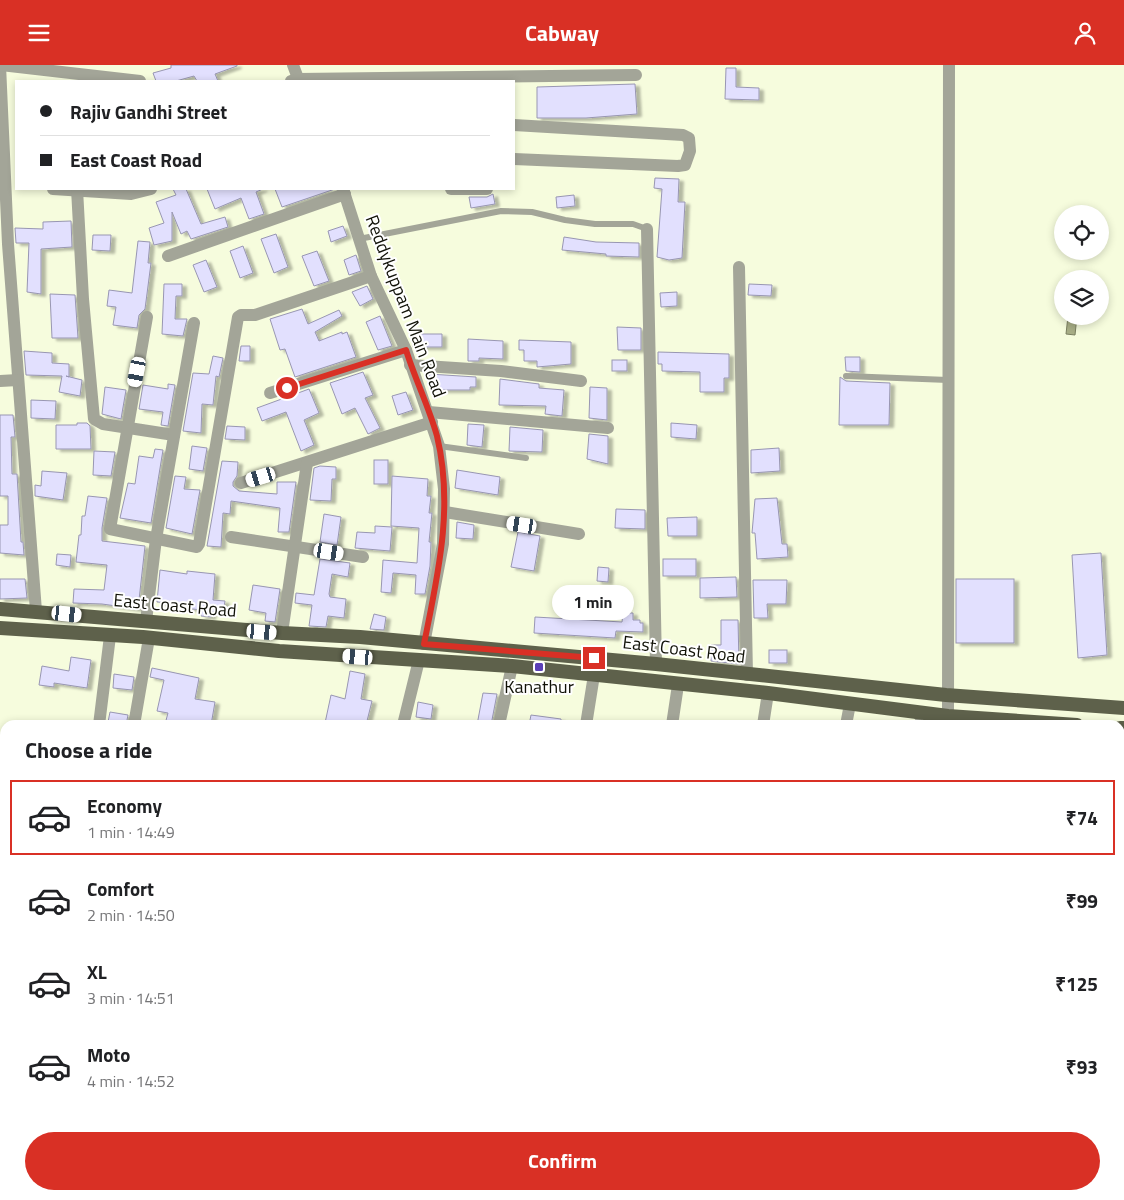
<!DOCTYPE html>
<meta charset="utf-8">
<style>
:root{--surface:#fff;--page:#f2f2f2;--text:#202124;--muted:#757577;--line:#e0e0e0;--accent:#d93025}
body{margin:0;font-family:"Titillium Web",sans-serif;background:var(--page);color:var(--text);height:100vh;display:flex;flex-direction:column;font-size:19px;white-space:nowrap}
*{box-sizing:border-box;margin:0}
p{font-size:16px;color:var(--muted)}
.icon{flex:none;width:28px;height:28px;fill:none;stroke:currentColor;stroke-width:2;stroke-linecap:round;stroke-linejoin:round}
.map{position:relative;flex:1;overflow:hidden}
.side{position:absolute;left:0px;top:655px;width:1125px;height:480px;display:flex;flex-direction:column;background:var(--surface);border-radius:15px 15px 0 0;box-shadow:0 2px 8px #0003}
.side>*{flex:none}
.banner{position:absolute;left:15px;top:15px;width:500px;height:110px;border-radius:0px;box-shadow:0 2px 8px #0003;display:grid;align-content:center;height:110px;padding:0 25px;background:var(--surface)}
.controls{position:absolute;left:1054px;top:140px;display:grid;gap:10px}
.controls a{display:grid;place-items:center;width:55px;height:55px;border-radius:50%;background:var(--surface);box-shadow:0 2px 8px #0003;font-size:25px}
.end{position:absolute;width:22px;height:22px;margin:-11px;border:6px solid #d93025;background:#fff;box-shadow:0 0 0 2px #fff}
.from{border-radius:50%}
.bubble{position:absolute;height:35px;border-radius:18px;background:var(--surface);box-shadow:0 2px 8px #0003;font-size:16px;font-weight:700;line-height:35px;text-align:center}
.car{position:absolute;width:15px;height:30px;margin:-15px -8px;border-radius:6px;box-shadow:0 0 4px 1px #0007;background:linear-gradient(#fff 24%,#345 0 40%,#fff 0 76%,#345 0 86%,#fff 0)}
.banner b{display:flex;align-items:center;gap:18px;height:48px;font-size:19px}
.banner b+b{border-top:1px solid var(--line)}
.banner i{width:12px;height:12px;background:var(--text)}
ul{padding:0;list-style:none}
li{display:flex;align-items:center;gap:15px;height:75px;margin:0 10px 8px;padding:0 15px;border:2px solid transparent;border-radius:0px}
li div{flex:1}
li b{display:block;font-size:19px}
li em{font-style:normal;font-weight:700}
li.active{border-color:var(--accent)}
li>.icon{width:45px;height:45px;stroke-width:1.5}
h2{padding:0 25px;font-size:22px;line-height:60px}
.button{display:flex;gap:10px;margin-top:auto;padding:10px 25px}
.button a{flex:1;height:58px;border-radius:30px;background:var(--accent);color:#fff;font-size:20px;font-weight:700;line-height:58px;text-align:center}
header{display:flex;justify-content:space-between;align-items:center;height:65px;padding:0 25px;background:var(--accent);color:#fff;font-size:22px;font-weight:700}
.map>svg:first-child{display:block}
</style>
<header><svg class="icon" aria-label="menu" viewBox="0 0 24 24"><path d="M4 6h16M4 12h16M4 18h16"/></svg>Cabway<svg class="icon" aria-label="person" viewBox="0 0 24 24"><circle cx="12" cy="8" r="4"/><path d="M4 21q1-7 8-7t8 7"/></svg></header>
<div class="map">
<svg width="1124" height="1135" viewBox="0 0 1124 1135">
<defs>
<filter id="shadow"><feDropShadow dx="4.5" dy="2.5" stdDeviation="1" flood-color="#0004"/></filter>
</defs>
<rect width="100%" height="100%" fill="#f6fcdd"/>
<polygon fill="#ecf2cc" points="1120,672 1124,672 1124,1020 1120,1019"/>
<polygon fill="#a8ae86" stroke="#7a7f60" points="1068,251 1077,251 1075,270 1066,269"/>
<g fill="#e2e0fe" stroke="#9896b2" filter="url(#shadow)">
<polygon points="171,0 237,0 237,1 215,9 218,16 197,16 194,11 176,16 156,16 153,8 171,3"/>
<polygon points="726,3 736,3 736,22 759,23 759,35 725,34"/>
<polygon points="635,19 637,49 586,53 537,53 537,22"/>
<polygon points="655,113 679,114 678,137 685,137 682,193 669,195 657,192 662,124 654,123"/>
<polygon points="173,124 186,124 201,159 225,152 228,162 191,174 187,166 181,169 172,147 172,176 154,180 149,163 164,158 156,137 176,130"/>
<polygon points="207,124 263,124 256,127 264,149 249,154 241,133 215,144"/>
<polygon points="275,124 335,124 282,142"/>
<polygon points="493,129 495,139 471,143 469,132 487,132"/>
<polygon points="574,130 575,141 557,143 556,132"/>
<polygon points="71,156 72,182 41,184 41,229 27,227 29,178 16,178 15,163 43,164 43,157"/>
<polygon points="343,161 347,171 331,177 328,166"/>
<polygon points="276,169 288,202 274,208 261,174"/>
<polygon points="93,170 111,170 110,186 92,185"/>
<polygon points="564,172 596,177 639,178 639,192 606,191 606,189 562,185"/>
<polygon points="138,176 150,177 148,198 151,198 145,244 139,250 137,263 113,260 116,242 107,241 109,225 132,228"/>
<polygon points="243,181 253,208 240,213 230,186"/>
<polygon points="317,186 329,216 314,221 302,191"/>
<polygon points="356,190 361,206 349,210 344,195"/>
<polygon points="206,195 217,222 204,227 193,200"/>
<polygon points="164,219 182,219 182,231 176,231 175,254 187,254 183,271 162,269"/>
<polygon points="749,219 772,220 771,231 748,230"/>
<polygon points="367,221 373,234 360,241 352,227"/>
<polygon points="677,227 677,241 661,242 660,228"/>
<polygon points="50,229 75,230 78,273 52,273"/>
<polygon points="302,244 308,259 339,245 342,251 315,267 319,276 342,267 342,269 347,267 356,292 295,312 285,284 280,285 270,254"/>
<polygon points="380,251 392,281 378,285 366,257"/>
<polygon points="617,262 641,263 641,285 618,285"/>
<polygon points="412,269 442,269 442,282 413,282"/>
<polygon points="468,274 503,276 503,294 479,293 479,296 468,296"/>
<polygon points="519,275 571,277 571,299 537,302 537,296 524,296 524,285 519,285"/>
<polygon points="241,281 250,281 250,296 239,296"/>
<polygon points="24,286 52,288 52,298 69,299 69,312 66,311 82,315 80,331 59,327 62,311 26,310"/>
<polygon points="658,287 729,289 729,313 724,313 724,327 700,327 700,307 662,306 662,299 658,299"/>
<polygon points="213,291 223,293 219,312 216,311 213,340 202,339 201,368 183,366 193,308 209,309"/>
<polygon points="845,292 860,292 860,307 846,306"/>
<rect x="612" y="295" width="15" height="11"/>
<polygon points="363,307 373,330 365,333 380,363 368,369 355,343 342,349 330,318"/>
<polygon points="429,309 476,312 476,322 470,322 470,325 436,325 436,322 431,322"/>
<polygon points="840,312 846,316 890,318 889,360 839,360"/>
<polygon points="500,314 539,319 539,323 564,325 562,351 545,349 546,341 499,340"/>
<polygon points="168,319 175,320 168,361 161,360 163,347 139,344 143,320 168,324"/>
<polygon points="105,322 126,325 121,354 102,349"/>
<polygon points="590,322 607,323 607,355 589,353"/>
<polygon points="309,324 319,348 304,355 314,380 301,386 286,347 262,356 257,343"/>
<polygon points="406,327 413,345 398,350 392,331"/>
<polygon points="31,335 56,336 55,354 31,353"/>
<polygon points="0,350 13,350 15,372 11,372 12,409 17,409 21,477 23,477 24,490 0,488 0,460 8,460 8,431 0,431"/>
<polygon points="77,358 87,358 90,361 91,384 56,384 56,360 77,360"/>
<polygon points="671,358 697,360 696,374 671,372"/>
<polygon points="468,359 484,360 482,382 467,380"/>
<polygon points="227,361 245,362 245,375 225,374"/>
<polygon points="510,362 543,365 542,387 509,386"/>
<polygon points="589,369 608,371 608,399 587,394"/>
<polygon points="192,381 207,383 203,406 189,404"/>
<polygon points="779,383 780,406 751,408 751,385"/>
<polygon points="155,384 163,385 151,458 120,453 128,418 135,419 139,391 153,393"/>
<polygon points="94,386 115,387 111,411 93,410"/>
<rect x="374" y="395" width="14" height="24"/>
<polygon points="222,396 238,397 237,411 233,417 233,421 239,426 277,429 277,417 296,417 289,467 278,467 280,443 231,436 230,449 223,448 221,482 207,481"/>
<polygon points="320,401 336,402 336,414 332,414 331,436 310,435 314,403"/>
<polygon points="457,405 500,412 498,430 455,423"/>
<polygon points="42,406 67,408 63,435 35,431 35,420 41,421"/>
<polygon points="175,411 186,412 184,424 200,425 192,469 166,463"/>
<polygon points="392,411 428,414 427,431 431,431 429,448 432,448 429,477 431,477 430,501 425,529 415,529 416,510 393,508 391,528 381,527 383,495 417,498 419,463 391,461"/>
<polygon points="88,431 107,433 102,463 102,476 145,481 138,544 102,539 73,538 74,524 104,525 107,500 76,497 79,470 81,470 82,451 85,451"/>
<polygon points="777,433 782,479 787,479 788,492 757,494 755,468 752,468 755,434"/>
<polygon points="616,444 645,445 645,464 615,463"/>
<polygon points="324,449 341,452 337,480 320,477"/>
<polygon points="697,452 697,471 668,471 667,453"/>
<polygon points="457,457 474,460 473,474 456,473"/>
<polygon points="375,461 392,462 390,486 355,483 357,467 375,468"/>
<polygon points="518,467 540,471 534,506 511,502"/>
<polygon points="1101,488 1107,590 1078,593 1072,490"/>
<polygon points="57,489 71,490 70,502 56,500"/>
<polygon points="320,494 350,498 348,512 332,509 329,529 330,532 346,534 344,553 328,551 326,562 309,561 312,540 295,538 296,528 314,530"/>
<rect x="663" y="494" width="33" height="17"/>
<polygon points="598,502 609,503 608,517 597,516"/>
<polygon points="160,505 187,509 187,506 215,509 213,535 225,536 223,548 212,547 211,552 201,551 202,545 184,543 184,539 157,537"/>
<polygon points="736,512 737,532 700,533 700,513"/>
<polygon points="0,514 25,514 27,533 0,534"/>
<rect x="956" y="514" width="58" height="64"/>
<polygon points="753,515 787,515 786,539 767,539 768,553 754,553"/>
<polygon points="253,520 280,524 275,557 265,556 266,548 249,545"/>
<polygon points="623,548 633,548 633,555 640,555 640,558 643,558 643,567 616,566 615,573 534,568 535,552 622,557"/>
<polygon points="374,549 386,552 384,565 370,564"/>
<polygon points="721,555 738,555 739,599 711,596 711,580 721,580"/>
<rect x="769" y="585" width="18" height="13"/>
<polygon points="71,592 91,595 87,623 54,618 54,622 39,620 42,601 69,606"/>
<polygon points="152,603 199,613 195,634 215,637 211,660 165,659 168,648 157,646 164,615 150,612"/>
<polygon points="350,606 365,609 361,634 372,636 366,660 325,658 331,630 345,634"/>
<polygon points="114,609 134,612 132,625 113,623"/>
<polygon points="483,628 497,629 491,660 477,660"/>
<polygon points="418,637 433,640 431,654 416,652"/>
<polygon points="110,647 128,650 126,660 108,657"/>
<polygon points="531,650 561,654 561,660 529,660"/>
</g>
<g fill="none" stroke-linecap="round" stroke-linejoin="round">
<g stroke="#a3a598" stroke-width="6">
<polyline points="359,174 501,146 532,147 565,155 595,159 633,159 647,164"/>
<polyline points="846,311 948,315"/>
<polyline points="439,381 526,393"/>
<polyline points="913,647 923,660"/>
<polyline points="1120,689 1124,689"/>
<polyline points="1120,719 1124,719"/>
<polyline points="1120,745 1124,746"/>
<polyline points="1120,768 1124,771"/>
<polyline points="1120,957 1124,957"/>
<polyline points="873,1130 881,1135"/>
<polyline points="862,1135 865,1130"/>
</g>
<g stroke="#a3a598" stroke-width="12">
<polyline points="0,0 8,179 36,546"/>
<polyline points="1,0 140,16"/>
<polyline points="293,0 299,16"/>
<polyline points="291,16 298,14 636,10"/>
<polyline points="514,60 683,70 689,73 690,86 685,100 678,101 514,94"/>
<polyline points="53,124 131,129 151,124"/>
<polyline points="77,124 83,234 94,354 103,359 174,370"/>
<polyline points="343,124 371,211 406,285 439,381 444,424 443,479 424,579"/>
<polyline points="451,124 487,124"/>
<polyline points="647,164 656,599"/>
<polyline points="168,191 345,129"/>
<polyline points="739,202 747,610"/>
<polyline points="147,252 110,464 197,482 199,479 238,252 241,250 255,250 371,211"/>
<polyline points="410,300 501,306 581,316"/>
<polyline points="0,316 18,315"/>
<polyline points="270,328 406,285"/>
<polyline points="429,347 608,363"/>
<polyline points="241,418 432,357"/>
<polyline points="445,447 579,469"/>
<polyline points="231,472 363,492"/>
<polyline points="146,556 156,474 194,258"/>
<polyline points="282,568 307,398"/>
<polyline points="948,651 949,0"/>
<polyline points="99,660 110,571"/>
<polyline points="134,660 149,573"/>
<polyline points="403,660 419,595"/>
<polyline points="499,660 512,601"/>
<polyline points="586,660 594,610"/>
<polyline points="672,660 678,620"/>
<polyline points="763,660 768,628"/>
<polyline points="846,660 850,639"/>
<polyline points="337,1135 340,1130"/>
<polyline points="676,1135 677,1130"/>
</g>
<g stroke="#5e614b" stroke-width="14">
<polyline points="0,544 282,568 360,572 656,599 946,630 1124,643"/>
<polyline points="0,563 143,572 279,586 512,601 768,628 948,651 1077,660"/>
<polyline points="1120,663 1124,663"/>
</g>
</g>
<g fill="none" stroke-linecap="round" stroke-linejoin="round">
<path stroke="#d93025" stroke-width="6" d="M287,323L406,285C415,314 429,342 437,371C454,442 438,509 424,579L594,593"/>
</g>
<rect fill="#5b3fb7" stroke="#fff" stroke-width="2" x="534" y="597" width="10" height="10" rx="2.5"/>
<g text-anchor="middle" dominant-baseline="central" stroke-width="4" stroke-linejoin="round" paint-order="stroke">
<g font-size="18" fill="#101107" stroke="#fff">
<text transform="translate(406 241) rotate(69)">Reddykuppam Main Road</text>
<text transform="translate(175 540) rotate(5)">East Coast Road</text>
<text transform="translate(684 584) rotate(7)">East Coast Road</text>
</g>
<g font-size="18" fill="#101107" stroke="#fff">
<text x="539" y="621">Kanathur</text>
</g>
</g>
</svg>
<div class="controls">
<a><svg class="icon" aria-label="locate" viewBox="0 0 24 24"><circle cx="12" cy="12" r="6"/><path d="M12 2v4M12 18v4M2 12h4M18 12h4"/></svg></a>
<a><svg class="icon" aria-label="layers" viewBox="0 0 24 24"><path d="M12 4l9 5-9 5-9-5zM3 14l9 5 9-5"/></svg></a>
</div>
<i class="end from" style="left:287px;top:323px"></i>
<i class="end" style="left:594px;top:593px"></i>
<div class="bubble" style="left:552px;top:520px;width:82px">1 min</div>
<i class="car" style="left:137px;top:307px;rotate:191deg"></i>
<i class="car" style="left:261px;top:412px;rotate:253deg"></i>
<i class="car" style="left:522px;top:460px;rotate:279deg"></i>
<i class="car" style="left:329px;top:487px;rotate:99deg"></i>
<i class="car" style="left:67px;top:549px;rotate:96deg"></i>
<i class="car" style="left:262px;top:567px;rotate:94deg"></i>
<i class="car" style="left:358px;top:592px;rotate:274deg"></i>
<div class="banner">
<b><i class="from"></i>Rajiv Gandhi Street</b>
<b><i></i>East Coast Road</b>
</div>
<section class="side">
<h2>Choose a ride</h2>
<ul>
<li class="active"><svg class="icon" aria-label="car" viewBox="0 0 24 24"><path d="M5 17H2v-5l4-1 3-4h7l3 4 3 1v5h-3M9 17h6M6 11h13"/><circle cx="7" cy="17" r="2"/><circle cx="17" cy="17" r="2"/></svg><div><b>Economy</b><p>1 min · 14:49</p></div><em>₹74</em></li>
<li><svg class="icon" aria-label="car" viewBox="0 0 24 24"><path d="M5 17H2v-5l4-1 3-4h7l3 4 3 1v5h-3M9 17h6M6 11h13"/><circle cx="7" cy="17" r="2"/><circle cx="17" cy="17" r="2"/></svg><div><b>Comfort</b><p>2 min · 14:50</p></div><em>₹99</em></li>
<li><svg class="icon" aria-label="car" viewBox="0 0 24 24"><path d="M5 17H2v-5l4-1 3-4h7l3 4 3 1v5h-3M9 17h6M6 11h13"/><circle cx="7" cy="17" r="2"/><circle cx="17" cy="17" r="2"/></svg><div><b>XL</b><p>3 min · 14:51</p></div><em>₹125</em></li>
<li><svg class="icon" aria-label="car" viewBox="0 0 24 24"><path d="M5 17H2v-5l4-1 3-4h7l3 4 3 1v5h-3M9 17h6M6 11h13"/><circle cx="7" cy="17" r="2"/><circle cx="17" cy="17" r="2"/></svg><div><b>Moto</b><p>4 min · 14:52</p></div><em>₹93</em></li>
</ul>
<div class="button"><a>Confirm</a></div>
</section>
</div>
